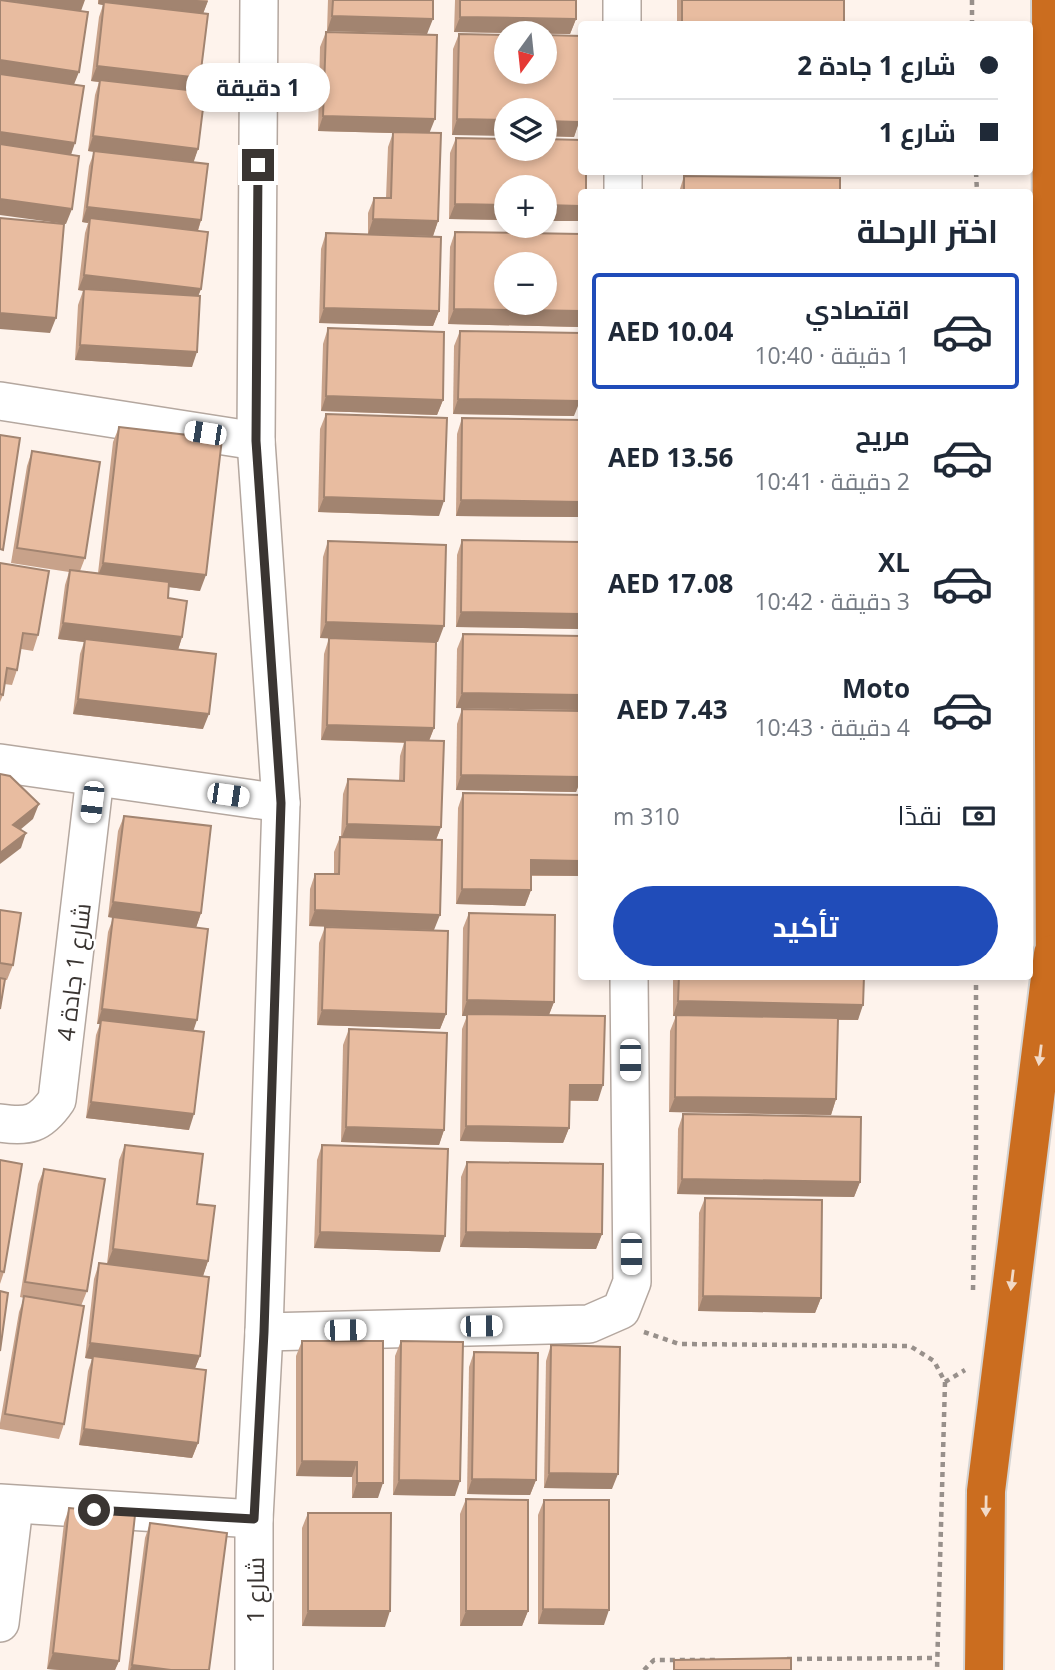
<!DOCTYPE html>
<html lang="ar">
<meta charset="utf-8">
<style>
:root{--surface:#fff;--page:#f2f2f3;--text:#1f2937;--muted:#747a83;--line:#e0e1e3;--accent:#204cb9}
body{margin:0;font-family:"Open Sans",Cairo,sans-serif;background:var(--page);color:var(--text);direction:rtl;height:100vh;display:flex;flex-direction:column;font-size:26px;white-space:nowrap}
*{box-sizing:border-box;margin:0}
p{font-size:23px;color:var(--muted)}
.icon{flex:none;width:38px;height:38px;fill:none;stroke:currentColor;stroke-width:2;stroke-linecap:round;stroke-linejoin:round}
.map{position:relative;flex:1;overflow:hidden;direction:ltr}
.panel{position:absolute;left:578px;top:189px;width:455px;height:791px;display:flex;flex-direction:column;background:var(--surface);border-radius:7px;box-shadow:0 4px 10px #0003;direction:rtl}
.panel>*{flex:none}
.guide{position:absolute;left:578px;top:21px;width:455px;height:154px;border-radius:7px;box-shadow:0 4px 10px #0003;direction:rtl;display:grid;align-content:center;height:154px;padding:0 35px;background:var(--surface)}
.needle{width:46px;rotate:195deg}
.buttons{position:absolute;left:494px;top:21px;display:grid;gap:14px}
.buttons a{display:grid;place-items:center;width:63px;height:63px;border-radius:50%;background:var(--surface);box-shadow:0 4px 10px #0003;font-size:35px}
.end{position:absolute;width:32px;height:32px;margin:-16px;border:9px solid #3a3532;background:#fff;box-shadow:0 0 0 4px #fff}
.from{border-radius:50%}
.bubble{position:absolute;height:49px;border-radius:24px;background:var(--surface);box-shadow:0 4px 10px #0003;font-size:23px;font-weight:700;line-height:49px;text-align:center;direction:rtl}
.car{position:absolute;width:21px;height:42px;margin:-21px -10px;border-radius:9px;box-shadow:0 0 5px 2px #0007;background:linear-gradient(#fff 24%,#345 0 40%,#fff 0 76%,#345 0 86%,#fff 0)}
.guide b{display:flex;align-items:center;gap:24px;height:66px;font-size:26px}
.guide b+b{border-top:2px solid var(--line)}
.guide i{width:18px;height:18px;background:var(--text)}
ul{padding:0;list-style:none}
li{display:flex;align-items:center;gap:21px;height:116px;margin:0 14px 10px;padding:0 21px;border:4px solid transparent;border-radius:7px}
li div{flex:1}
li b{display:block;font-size:26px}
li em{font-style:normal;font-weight:700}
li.on{border-color:var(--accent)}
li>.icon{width:63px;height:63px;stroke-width:1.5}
h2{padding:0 35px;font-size:32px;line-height:84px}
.pay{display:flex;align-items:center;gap:18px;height:77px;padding:0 35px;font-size:26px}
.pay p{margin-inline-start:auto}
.action{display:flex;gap:14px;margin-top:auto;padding:14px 35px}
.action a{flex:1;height:80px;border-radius:42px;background:var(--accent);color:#fff;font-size:28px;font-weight:700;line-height:80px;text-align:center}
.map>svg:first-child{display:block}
</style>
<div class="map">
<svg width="1055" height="1670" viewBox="0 0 1055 1670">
<rect width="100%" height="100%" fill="#fef3ec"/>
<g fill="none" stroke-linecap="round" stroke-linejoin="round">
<defs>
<g id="minor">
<polyline points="622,0 622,24"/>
<polyline points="623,172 623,192"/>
<polyline points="0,401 256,441"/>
<polyline points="0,763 281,803"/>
<path d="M0,1123C28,1127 40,1125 57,1100L95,777"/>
<polyline points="264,1332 589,1324 621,1310 632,1282 629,976"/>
<polyline points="0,1503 254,1519"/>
<polyline points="0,1623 14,1506"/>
<polyline points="254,1670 254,1519 264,1332 281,803 256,441 259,0"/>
</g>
<g id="highway">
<polyline points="1051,0 1055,981"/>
<polyline points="984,1670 986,1491 1053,954"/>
</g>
</defs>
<use href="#minor" stroke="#b4a79f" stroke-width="40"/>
<use href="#highway" stroke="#d4d3d2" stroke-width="42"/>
<g stroke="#98908b" stroke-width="4.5" stroke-dasharray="5 5" stroke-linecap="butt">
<polyline points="972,0 972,24"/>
<polyline points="976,172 977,192"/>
<polyline points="973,1290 976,1147 976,976"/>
<polyline points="644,1332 679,1344 910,1346 934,1361 945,1382 937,1670"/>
<polyline points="945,1382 965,1370"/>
<polyline points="787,1659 937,1658"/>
<polyline points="644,1670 654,1660 719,1660"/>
</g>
<use href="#minor" stroke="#fff" stroke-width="37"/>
<use href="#highway" stroke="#cb6d1f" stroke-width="38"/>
</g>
<g fill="#c8a28a">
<polygon points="98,0 208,0 203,14 200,78 196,91 198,149 193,162 201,220 198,231 201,289 198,296 192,367 75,360 78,305 83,291 78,290 85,233 88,223 82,222 89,166 94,152 88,151 95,95 99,82 91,81 99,17 103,5 98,4"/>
<polygon points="328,0 433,0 427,34 327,31"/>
<polygon points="455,0 576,0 576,19 570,34 454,32"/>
<rect x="677" y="0" width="167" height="24"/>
<polygon points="326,32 430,133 438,221 433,236 368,234 368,213 374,198 386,198 388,147 393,133 318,131 320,47"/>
<polygon points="459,34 579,122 574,137 544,136 544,110 452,135 453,49"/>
<polygon points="456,138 581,192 581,219 580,221 544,221 544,187 506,187 506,220 449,219 450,153"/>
<polygon points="684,176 840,192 679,192"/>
<polygon points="455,232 579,327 448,324 450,247"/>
<polygon points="326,233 439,311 433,326 319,323 321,249"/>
<polygon points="328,328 443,400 437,415 321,411 323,344"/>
<polygon points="460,331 574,416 453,414 454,346"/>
<polygon points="326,414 439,516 318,512 320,429"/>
<polygon points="462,418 578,517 456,516 457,434"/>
<polygon points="119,427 200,591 169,587 168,598 182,637 178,650 203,729 73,714 80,654 84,642 58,639 65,585 69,572 11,563 27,466 32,451 85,558 80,571 98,573 113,442"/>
<polygon points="462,540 581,542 581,629 456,627 457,555"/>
<polygon points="328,541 438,642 436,642 434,728 429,741 441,827 436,840 434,930 309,926 310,889 315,874 334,874 334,852 340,837 341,837 343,794 348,779 399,781 400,756 404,743 321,740 324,654 329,638 430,641 320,638 323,557"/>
<polygon points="0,563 38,635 33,651 21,649 17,670 12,685 4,684 3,695 0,702"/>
<polygon points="463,634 579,710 456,708 457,649"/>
<polygon points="462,709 581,711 581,779 576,792 456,790 457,724"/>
<polygon points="463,793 581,795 581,873 580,876 531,876 531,890 525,906 456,904 458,808"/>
<polygon points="124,816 201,913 196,927 193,1031 189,1130 86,1118 96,1035 100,1024 97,1024 108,932 113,918 108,917 118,831"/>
<polygon points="0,910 13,965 7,980 5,980 0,1009"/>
<polygon points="469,913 554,1002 549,1015 598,1101 569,1101 569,1128 563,1143 460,1141 462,1029 467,1016 462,1016 463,928"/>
<polygon points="325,927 446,1014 440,1029 317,1025 319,943"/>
<polygon points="673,976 864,976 858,1020 838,1020 836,1099 831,1115 669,1112 670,1031 676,1016 673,1016"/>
<polygon points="349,1029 444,1130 439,1145 341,1142 343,1045"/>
<polygon points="683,1114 860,1182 854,1197 677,1194 678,1129"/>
<polygon points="125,1145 197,1204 208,1261 203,1276 107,1264 119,1160"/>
<polygon points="322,1145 440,1252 314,1248 317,1160"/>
<polygon points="0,1160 4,1272 0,1284"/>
<polygon points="467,1162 602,1234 596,1249 460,1247 461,1177"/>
<polygon points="44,1169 87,1291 81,1306 64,1424 59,1439 0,1429 0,1423 19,1312 24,1298 20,1297 38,1184"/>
<polygon points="705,1198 821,1298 815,1313 698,1311 699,1213"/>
<polygon points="99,1263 200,1356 195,1368 198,1443 192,1458 79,1445 88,1371 92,1359 85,1358 94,1279"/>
<polygon points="302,1341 378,1498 352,1498 352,1477 296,1476 296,1356"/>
<polygon points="401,1341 455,1496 393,1495 395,1356"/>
<polygon points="551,1345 612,1489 544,1488 546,1361"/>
<polygon points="474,1352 536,1480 530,1495 467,1494 469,1367"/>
<polygon points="466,1499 528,1611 522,1626 460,1626 460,1514"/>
<polygon points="544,1500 604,1625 538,1624 538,1515"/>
<polygon points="69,1508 119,1661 115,1670 60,1670 47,1669 64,1523"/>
<polygon points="308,1513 385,1627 302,1626 302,1528"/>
<polygon points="150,1523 209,1670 128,1670 145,1538"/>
</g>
<g fill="#a28470">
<polygon points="3,0 85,0 81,11"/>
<polygon points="99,0 197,0 208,1 202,16 104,2 103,5 98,4"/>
<polygon points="332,16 433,19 427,34 327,31"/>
<polygon points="460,17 576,19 570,34 454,32"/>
<polygon points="0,60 79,72 73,87 0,76"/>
<polygon points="97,66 200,78 195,93 91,81"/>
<polygon points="323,116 435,119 429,134 318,131"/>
<polygon points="457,119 506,120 506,136 452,135"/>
<polygon points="544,121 579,122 574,137 544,136"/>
<polygon points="0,132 75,143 70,158 0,148"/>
<polygon points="93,136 198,149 193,164 88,151"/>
<polygon points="0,199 72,209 66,224 0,215"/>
<polygon points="455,204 506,205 506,220 449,219"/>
<polygon points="544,205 581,206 580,221 544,221"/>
<polygon points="87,207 201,220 196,236 90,218 88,223 82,222"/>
<polygon points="373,219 438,221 433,236 368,234"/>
<polygon points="84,275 201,289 195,304 78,290"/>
<polygon points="324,308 439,311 433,326 319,323"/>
<polygon points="454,309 581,311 581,321 579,327 448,324"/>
<polygon points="0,313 56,318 50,333 0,329"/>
<polygon points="80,345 197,352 192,367 75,360"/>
<polygon points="326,396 443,400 437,415 321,411"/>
<polygon points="458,399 580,401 574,416 453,414"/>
<polygon points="324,497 444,501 439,516 318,512"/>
<polygon points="461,500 581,502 581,509 578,517 456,516"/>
<polygon points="103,563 206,575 200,591 97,578"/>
<polygon points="461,612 581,614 581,629 456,627"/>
<polygon points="326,622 444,626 438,642 320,638"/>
<polygon points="63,623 182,637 177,653 85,639 84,642 58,639"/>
<polygon points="462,693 581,695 581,704 579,710 456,708"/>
<polygon points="78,699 209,714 203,729 73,714"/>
<polygon points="327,725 434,728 428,743 321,740"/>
<polygon points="461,775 581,777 581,779 576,792 456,790"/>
<polygon points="39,804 33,819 8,840 13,825"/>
<polygon points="347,824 441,827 435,842 341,839"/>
<polygon points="26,833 21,848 0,864 0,853"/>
<polygon points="531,860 581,861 581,873 580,876 526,875"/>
<polygon points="462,889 531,890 525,906 456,904"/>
<polygon points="113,902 201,913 196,928 108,917"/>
<polygon points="315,910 440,915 434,930 309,926"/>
<polygon points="467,1000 554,1002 548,1017 462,1016"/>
<polygon points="678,1001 863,1005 858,1020 673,1016"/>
<polygon points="102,1009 197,1020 192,1035 101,1020 100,1024 97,1024"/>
<polygon points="322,1010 446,1014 440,1029 317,1025"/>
<polygon points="570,1085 603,1085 598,1101 564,1100"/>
<polygon points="675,1097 836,1099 831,1115 669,1112"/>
<polygon points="91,1102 194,1114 189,1130 86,1118"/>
<polygon points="466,1126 569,1128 563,1143 460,1141"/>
<polygon points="346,1127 444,1130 439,1145 341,1142"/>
<polygon points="682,1179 860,1182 854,1197 677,1194"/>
<polygon points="320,1232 445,1236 440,1252 314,1248"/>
<polygon points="466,1232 602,1234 596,1249 460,1247"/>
<polygon points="113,1249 208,1261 203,1276 107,1264"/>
<polygon points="703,1296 821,1298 815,1313 698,1311"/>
<polygon points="90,1343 200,1356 194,1371 93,1356 92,1359 85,1358"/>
<polygon points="84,1429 198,1443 192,1458 79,1445"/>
<polygon points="302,1461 357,1462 352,1477 296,1476"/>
<polygon points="549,1473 618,1474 612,1489 544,1488"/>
<polygon points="472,1479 536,1480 530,1495 467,1494"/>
<polygon points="399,1480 460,1481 455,1496 393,1495"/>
<polygon points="357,1483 383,1483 378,1498 352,1498"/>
<polygon points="543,1609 609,1610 604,1625 538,1624"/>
<polygon points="308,1611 390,1611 385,1627 302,1626"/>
<polygon points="466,1611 528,1611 522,1626 460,1626"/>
<polygon points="53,1653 119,1661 115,1670 60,1670 47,1669"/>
<polygon points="132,1665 171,1670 130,1670"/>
</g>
<g fill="#e8bca0" stroke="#a28470" stroke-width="2" fill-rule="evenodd">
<polygon points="0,0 88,12 79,72 0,60"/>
<polygon points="333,0 433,0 433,19 332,16"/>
<polygon points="460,0 576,0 576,19 460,17"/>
<rect x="682" y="0" width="162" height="24"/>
<polygon points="104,2 208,14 200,78 97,66"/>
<polygon points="326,32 437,35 435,119 323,116"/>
<polygon points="459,34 506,35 506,72 544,72 544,35 581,36 579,122 544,121 544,110 506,110 506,120 457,119"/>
<polygon points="0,74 84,86 75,143 0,132"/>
<polygon points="100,80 205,92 198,149 93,136"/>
<polygon points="393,132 441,133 438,221 373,219 374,198 391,198"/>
<polygon points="456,138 506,139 506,149 544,149 544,139 581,140 581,172 586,172 586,192 581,192 581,206 544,205 544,187 506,187 506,205 455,204"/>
<polygon points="0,144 79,156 72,209 0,199"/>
<polygon points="94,151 208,164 201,220 87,207"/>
<polygon points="684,176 840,178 840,192 684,192"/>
<polygon points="0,218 64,224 56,318 0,313"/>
<polygon points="90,218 208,232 201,289 84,275"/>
<path d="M455,232L581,234V311L454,309ZM506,264H544V303H506Z"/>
<polygon points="326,233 441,237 439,311 324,308"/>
<polygon points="84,289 200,296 197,352 80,345"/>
<polygon points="328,328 444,332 443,400 326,396"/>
<polygon points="460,331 581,333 580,401 458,399"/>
<polygon points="326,414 447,418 444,501 324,497"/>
<polygon points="462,418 581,420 581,502 461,500"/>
<polygon points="119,427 222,439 206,575 103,563"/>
<polygon points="0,435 20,438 3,550 0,549"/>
<polygon points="32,451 100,462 85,558 17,548"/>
<polygon points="462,540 581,542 581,614 461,612"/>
<polygon points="328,541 446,545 444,626 326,622"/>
<polygon points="0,563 49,571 38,635 23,633 17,670 7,668 3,695 0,694"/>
<polygon points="70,570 169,582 168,598 187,601 182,637 63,623"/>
<polygon points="463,634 581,636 581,695 462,693"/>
<polygon points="329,638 436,642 434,728 327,725"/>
<polygon points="85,639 216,654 209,714 78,699"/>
<polygon points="462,709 581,711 581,777 461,775"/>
<polygon points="405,740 444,741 441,827 347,824 348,779 404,781"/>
<polygon points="0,774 10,776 39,804 13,825 26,833 0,853"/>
<polygon points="463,793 581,795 581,861 531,860 531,890 462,889"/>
<polygon points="124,816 211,826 201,913 113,902"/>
<polygon points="340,837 442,840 440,915 315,910 315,874 339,874"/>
<polygon points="0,910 21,913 13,965 0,963"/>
<polygon points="469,913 555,915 554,1002 467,1000"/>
<polygon points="113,917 208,929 197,1020 102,1009"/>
<polygon points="325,927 448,931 446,1014 322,1010"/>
<polygon points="679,976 864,976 863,1005 678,1001"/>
<polygon points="0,978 5,979 0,1009"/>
<polygon points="467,1014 605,1016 603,1085 570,1085 569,1128 466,1126"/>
<polygon points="676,1015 838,1018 836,1099 675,1097"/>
<polygon points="101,1020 204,1032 194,1114 91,1102"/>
<polygon points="349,1029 447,1033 444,1130 346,1127"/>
<polygon points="683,1114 861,1117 860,1182 682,1179"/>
<polygon points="125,1145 203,1154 197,1204 215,1206 208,1261 113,1249"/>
<polygon points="322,1145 448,1149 445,1236 320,1232"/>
<polygon points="0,1160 22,1164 4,1272 0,1271"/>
<polygon points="467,1162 603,1164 602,1234 466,1232"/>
<polygon points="44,1169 105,1179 87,1291 25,1282"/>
<polygon points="705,1198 822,1200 821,1298 703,1296"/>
<polygon points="99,1263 209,1277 200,1356 90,1343"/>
<polygon points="0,1291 8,1293 0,1351"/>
<polygon points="24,1296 84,1306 64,1424 5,1414"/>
<polygon points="302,1341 383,1341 383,1483 357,1483 357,1462 302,1461"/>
<polygon points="401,1341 463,1342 460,1481 399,1480"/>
<polygon points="551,1345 620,1347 618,1474 549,1473"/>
<polygon points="474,1352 538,1353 536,1480 472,1479"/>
<polygon points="93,1356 206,1370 198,1443 84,1429"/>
<polygon points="466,1499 528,1500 528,1611 466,1611"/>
<polygon points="544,1500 609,1500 609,1610 543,1609"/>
<polygon points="69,1508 135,1515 119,1661 53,1653"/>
<polygon points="308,1513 391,1513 390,1611 308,1611"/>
<polygon points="150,1523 227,1533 209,1670 171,1670 132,1665"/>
<polygon points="791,1658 791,1670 674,1670 674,1660"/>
</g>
<defs><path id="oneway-solid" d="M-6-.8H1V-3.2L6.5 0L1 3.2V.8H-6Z" transform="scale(1.75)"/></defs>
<g fill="#f2dac7">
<use href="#oneway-solid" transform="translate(1040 1055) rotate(97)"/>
<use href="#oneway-solid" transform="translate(1012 1280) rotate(97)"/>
<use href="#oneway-solid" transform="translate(986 1506) rotate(91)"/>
</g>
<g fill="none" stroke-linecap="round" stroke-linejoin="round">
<polyline stroke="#3a3532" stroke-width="9" points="94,1510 254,1519 264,1332 281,803 256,441 258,165"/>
</g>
<g text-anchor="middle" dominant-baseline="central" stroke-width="5" stroke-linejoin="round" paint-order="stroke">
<g font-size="24" fill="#3a3532" stroke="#fff">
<text transform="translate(73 972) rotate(-83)">شارع 1 جادة 4</text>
<text transform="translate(254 1590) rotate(-90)">شارع 1</text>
</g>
</g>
</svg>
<div class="buttons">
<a><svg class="needle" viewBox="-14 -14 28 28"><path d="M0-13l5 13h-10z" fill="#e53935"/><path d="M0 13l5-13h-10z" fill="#747a83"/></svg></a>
<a><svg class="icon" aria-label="layers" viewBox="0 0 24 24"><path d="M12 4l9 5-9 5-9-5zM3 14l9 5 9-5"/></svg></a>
<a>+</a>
<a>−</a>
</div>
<i class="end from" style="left:94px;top:1510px"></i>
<i class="end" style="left:258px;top:165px"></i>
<div class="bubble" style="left:186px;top:63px;width:144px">1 دقيقة</div>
<i class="car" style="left:205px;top:433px;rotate:279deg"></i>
<i class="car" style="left:228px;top:795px;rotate:98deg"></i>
<i class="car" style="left:92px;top:802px;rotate:187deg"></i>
<i class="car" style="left:630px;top:1060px;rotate:180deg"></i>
<i class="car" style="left:631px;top:1254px;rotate:180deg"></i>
<i class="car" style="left:481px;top:1326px;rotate:89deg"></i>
<i class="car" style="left:345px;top:1330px;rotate:89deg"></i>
<div class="guide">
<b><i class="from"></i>شارع 1 جادة 2</b>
<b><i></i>شارع 1</b>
</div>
<section class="panel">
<h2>اختر الرحلة</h2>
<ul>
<li class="on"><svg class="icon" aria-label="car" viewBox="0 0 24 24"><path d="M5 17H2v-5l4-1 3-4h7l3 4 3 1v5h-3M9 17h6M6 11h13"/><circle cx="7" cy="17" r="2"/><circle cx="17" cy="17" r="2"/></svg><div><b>اقتصادي</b><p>1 دقيقة · 10:40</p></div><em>AED 10.04</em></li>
<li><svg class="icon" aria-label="car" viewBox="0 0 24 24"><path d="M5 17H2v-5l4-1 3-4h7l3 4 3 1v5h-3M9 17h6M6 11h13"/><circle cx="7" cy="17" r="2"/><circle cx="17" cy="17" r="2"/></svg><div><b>مريح</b><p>2 دقيقة · 10:41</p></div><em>AED 13.56</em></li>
<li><svg class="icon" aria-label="car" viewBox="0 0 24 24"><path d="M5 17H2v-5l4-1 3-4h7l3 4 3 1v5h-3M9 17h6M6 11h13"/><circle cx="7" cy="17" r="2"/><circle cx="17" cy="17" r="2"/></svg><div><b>XL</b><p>3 دقيقة · 10:42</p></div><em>AED 17.08</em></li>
<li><svg class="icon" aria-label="car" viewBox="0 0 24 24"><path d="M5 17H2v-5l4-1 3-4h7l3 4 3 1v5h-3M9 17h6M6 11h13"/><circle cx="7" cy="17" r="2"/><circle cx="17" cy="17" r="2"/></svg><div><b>Moto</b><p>4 دقيقة · 10:43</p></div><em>AED 7.43</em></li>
</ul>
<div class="pay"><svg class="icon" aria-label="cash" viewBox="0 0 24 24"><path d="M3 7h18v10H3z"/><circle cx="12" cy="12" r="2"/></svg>نقدًا<p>310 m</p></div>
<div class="action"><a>تأكيد</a></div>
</section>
</div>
